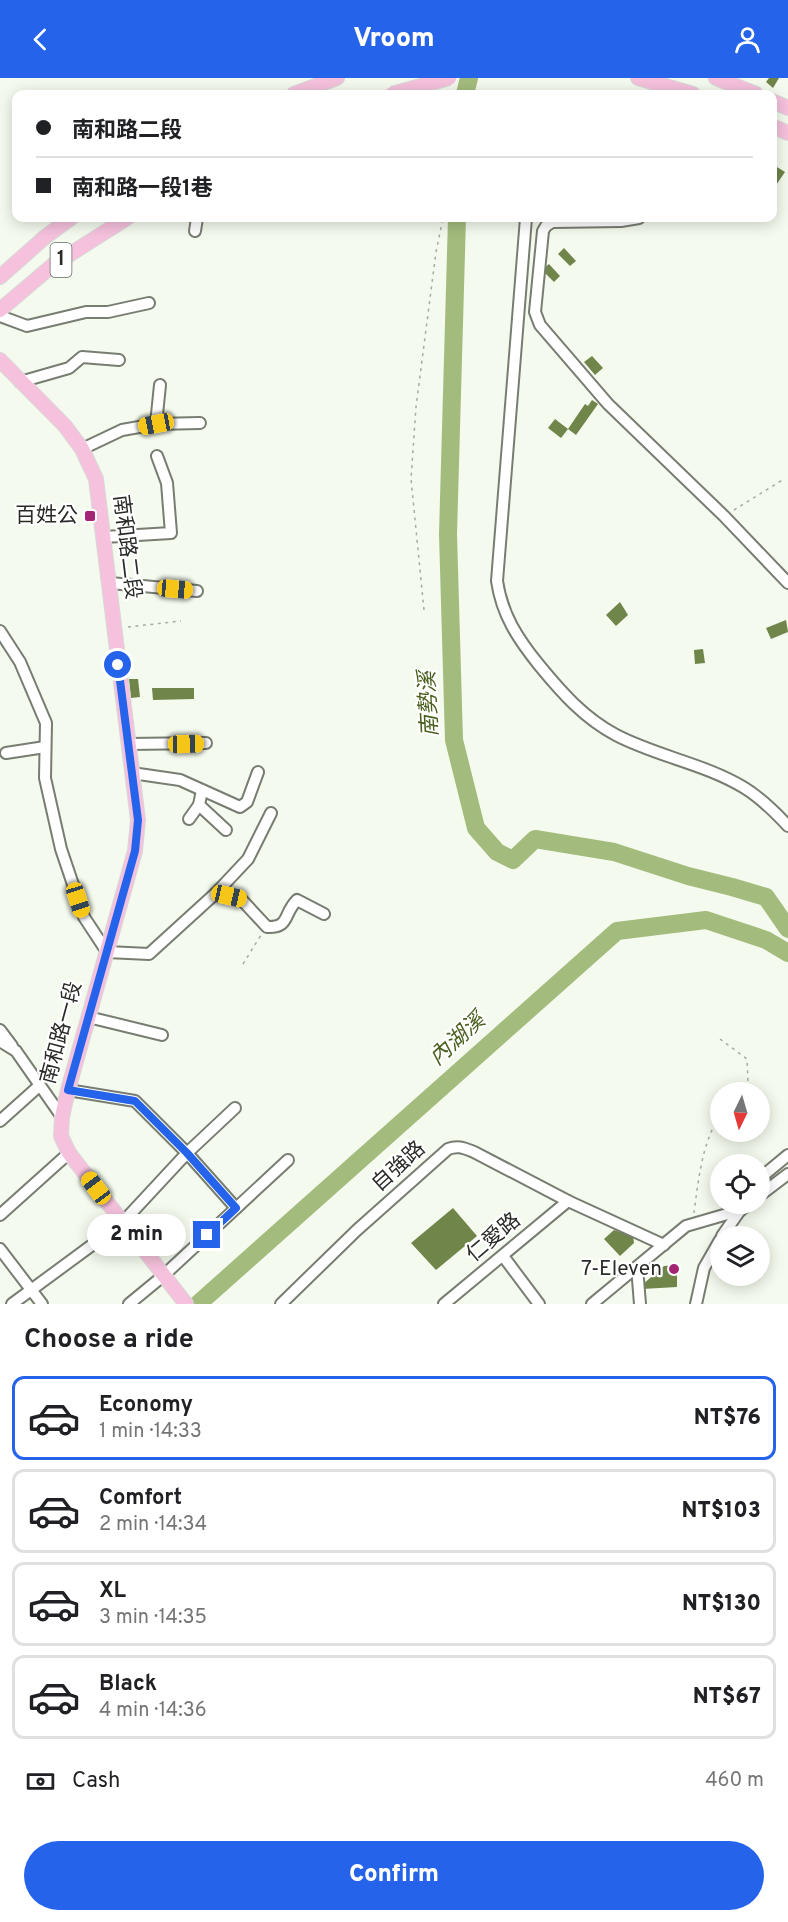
<!DOCTYPE html>
<meta charset="utf-8">
<style>
:root{--surface:#fff;--page:#f6f6f6;--text:#202124;--muted:#757577;--line:#e0e0e0;--accent:#2563eb}
body{margin:0;font-family:Overpass,"Noto Sans TC",sans-serif;background:var(--page);color:var(--text);height:100vh;display:flex;flex-direction:column;font-size:22px;white-space:nowrap}
*{box-sizing:border-box;margin:0}
p{font-size:20px;color:var(--muted)}
.icon{flex:none;width:33px;height:33px;fill:none;stroke:currentColor;stroke-width:2;stroke-linecap:round;stroke-linejoin:round}
.map{position:relative;height:1226px;overflow:hidden}
.sheet{display:flex;flex-direction:column;background:var(--surface);flex:1}
.sheet>*{flex:none}
.top-card{position:absolute;left:12px;top:12px;width:765px;height:132px;border-radius:12px;box-shadow:0 3px 15px #0003;display:grid;align-content:center;height:132px;padding:0 24px;background:var(--surface)}
.needle{width:39px;rotate:185deg}
.controls{position:absolute;left:710px;top:1004px;display:grid;gap:12px}
.controls a{display:grid;place-items:center;width:60px;height:60px;border-radius:50%;background:var(--surface);box-shadow:0 3px 15px #0003;font-size:30px}
.end{position:absolute;width:27px;height:27px;margin:-14px;border:8px solid #2563eb;background:#fff;box-shadow:0 0 0 3px #fff}
.from{border-radius:50%}
.bubble{position:absolute;height:42px;border-radius:21px;background:var(--surface);box-shadow:0 3px 15px #0003;font-size:20px;font-weight:800;line-height:42px;text-align:center}
.car{position:absolute;width:18px;height:36px;margin:-18px -9px;border-radius:8px;box-shadow:0 0 4px 2px #0007;background:linear-gradient(#f5c518 24%,#345 0 40%,#f5c518 0 76%,#345 0 86%,#f5c518 0)}
.top-card b{display:flex;align-items:center;gap:21px;height:57px;font-size:22px}
.top-card b+b{border-top:2px solid var(--line)}
.top-card i{width:15px;height:15px;background:var(--text)}
ul{padding:0;list-style:none}
li{display:flex;align-items:center;gap:18px;height:84px;margin:0 12px 9px;padding:0 12px;border:3px solid var(--line);border-radius:12px}
li div{flex:1}
li b{display:block;font-size:22px}
li em{font-style:normal;font-weight:800}
li.current{border-color:var(--accent)}
li>.icon{width:54px;height:54px;stroke-width:1.5}
h2{padding:0 24px;font-size:27px;line-height:72px}
.pay{display:flex;align-items:center;gap:15px;height:66px;padding:0 24px;font-size:22px}
.pay p{margin-inline-start:auto}
.action{display:flex;gap:12px;margin-top:auto;padding:12px 24px}
.action a{flex:1;height:69px;border-radius:36px;background:var(--accent);color:#fff;font-size:24px;font-weight:800;line-height:69px;text-align:center}
header{display:flex;justify-content:space-between;align-items:center;height:78px;padding:0 24px;background:var(--accent);color:#fff;font-size:27px;font-weight:800}
.map>svg:first-child{display:block}
</style>
<header><svg class="icon" aria-label="back" viewBox="0 0 24 24"><path d="M15 5l-7 7 7 7"/></svg>Vroom<svg class="icon" aria-label="person" viewBox="0 0 24 24"><circle cx="12" cy="8" r="4"/><path d="M4 21q1-7 8-7t8 7"/></svg></header>
<div class="map">
<svg width="788" height="1226" viewBox="0 0 788 1226">
<rect width="100%" height="100%" fill="#f4faed"/>
<g fill="none" stroke-linecap="round" stroke-linejoin="round">
<g stroke="#a3bc7d" stroke-width="18">
<polyline points="465,16 469,0"/>
<polyline points="457,140 448,456 454,662 476,750 497,774 513,782 535,761 614,774 688,798 732,809 766,819 788,851"/>
<polyline points="198,1226 617,853 706,842 766,862 788,875"/>
</g>
</g>
<g fill="#6f854a">
<polygon points="769,0 779,0 773,10 766,4"/>
<polygon points="772,86 785,94 772,113"/>
<polygon points="564,170 576,183 570,188 558,176"/>
<polygon points="549,186 560,198 554,204 542,192"/>
<polygon points="592,278 603,290 595,297 584,284"/>
<polygon points="592,322 598,326 576,357 568,351 585,326 588,328"/>
<polygon points="555,341 568,351 561,360 548,350"/>
<polygon points="620,524 628,537 616,548 606,537"/>
<polygon points="786,542 788,554 771,561 766,550"/>
<polygon points="703,571 705,585 695,586 694,572"/>
<polygon points="129,601 138,601 140,619 131,620"/>
<polygon points="152,610 194,610 194,621 153,622"/>
<polygon points="453,1130 477,1158 436,1192 411,1165"/>
<polygon points="614,1152 633,1158 634,1165 620,1178 604,1161"/>
<polygon points="677,1187 677,1209 642,1211 642,1207 664,1188"/>
</g>
<g fill="none" stroke-linecap="round" stroke-linejoin="round">
<defs>
<g id="minor">
<path d="M526,140L497,503C502,537 518,561 539,587C562,615 584,640 616,657C656,678 705,686 743,709C760,719 774,733 788,748"/>
<polyline points="639,140 621,143 552,144 546,148 543,153 535,234 540,247 608,326 724,438 788,505"/>
<polyline points="195,153 197,140"/>
<polyline points="0,238 27,248 86,234 108,234 149,225"/>
<polyline points="20,304 69,290 82,279 119,282"/>
<polyline points="156,346 160,307"/>
<polyline points="82,371 122,352 156,346 200,345"/>
<polyline points="104,459 171,455 167,405 157,378"/>
<polyline points="110,505 197,513"/>
<polyline points="0,553 20,584 46,645 45,700 61,771 84,839 107,874 149,876 216,815 248,781 271,735"/>
<polyline points="128,666 206,665"/>
<polyline points="6,675 45,669"/>
<polyline points="132,695 180,702 240,729 247,724 258,694"/>
<polyline points="202,712 199,727 226,752"/>
<polyline points="189,741 199,727"/>
<path d="M216,815L241,821L267,849C290,850 283,836 297,822L324,836"/>
<polyline points="88,939 162,957"/>
<polyline points="0,952 12,968"/>
<polyline points="0,963 16,973 62,1039"/>
<polyline points="68,1012 135,1023 187,1075 236,1130"/>
<polyline points="0,1043 39,1008"/>
<polyline points="759,1101 788,1077"/>
<polyline points="759,1118 788,1096"/>
<polyline points="0,1137 69,1075"/>
<polyline points="722,1158 741,1131"/>
<polyline points="0,1171 42,1226"/>
<polyline points="503,1178 539,1226"/>
<polyline points="637,1189 640,1226"/>
<polyline points="12,1226 122,1145 187,1075 235,1030"/>
<polyline points="129,1226 163,1198 288,1082"/>
<path d="M281,1226L357,1152L448,1071C458,1067 464,1070 474,1074L568,1123L664,1167"/>
<polyline points="444,1226 568,1123"/>
<polyline points="592,1226 686,1148 741,1132 750,1125"/>
<polyline points="696,1226 704,1190 720,1162"/>
</g>
<g id="major">
<polyline points="638,0 693,16"/>
<polyline points="716,0 756,16"/>
<polyline points="294,16 337,0"/>
<polyline points="772,23 788,30"/>
<polyline points="772,48 788,55"/>
<polyline points="0,199 45,159 71,140"/>
<polyline points="0,232 53,187 127,140"/>
<polyline points="0,282 65,348 82,371 96,401 138,742 135,773 68,1012 62,1039 61,1058 69,1075 186,1226"/>
</g>
</defs>
<use href="#minor" stroke="#787d72" stroke-width="14"/>
<use href="#major" stroke="#d8d9d8" stroke-width="16"/>
<g stroke="#a7aba2" stroke-width="1.5" stroke-dasharray="3 4.5" stroke-linecap="butt">
<polyline points="734,432 784,401"/>
<polyline points="424,532 411,401 416,329 436,174 443,140"/>
<polyline points="128,549 181,543"/>
<polyline points="243,886 261,857"/>
<polyline points="720,961 747,981 748,1005 739,1014"/>
<path d="M694,1135C698,1105 702,1063 720,1038"/>
</g>
<use href="#minor" stroke="#fff" stroke-width="10"/>
<use href="#major" stroke="#f5c1dc" stroke-width="14"/>
<defs>
<polyline id="major-bridge" points="392,16 449,0"/>
</defs>
<use href="#major-bridge" stroke="#d8d9d8" stroke-width="16" stroke-linecap="butt"/>
<use href="#major-bridge" stroke="#f5c1dc" stroke-width="14"/>
</g>
<g fill="none" stroke-linecap="round" stroke-linejoin="round">
<polyline stroke="#2563eb" stroke-width="8" points="118,587 138,742 135,773 68,1012 135,1023 187,1075 236,1130 207,1157"/>
</g>
<g fill="#a52575" stroke="#fff" stroke-width="2">
<rect x="84" y="432" width="12" height="12" rx="3"/>
<circle cx="674" cy="1191" r="6"/>
</g>
<g text-anchor="middle" dominant-baseline="central" stroke-width="4.5" stroke-linejoin="round" paint-order="stroke">
<rect fill="#fff" stroke="#696b68" stroke-width="1.5" x="50.5" y="165" width="21" height="34" rx="4.5"/>
<g font-size="20" font-weight="bold" fill="#292b27">
<text x="61" y="182">1</text>
</g>
<g font-size="21" fill="#292b27" stroke="#fff" text-anchor="end">
<text x="78" y="438">百姓公</text>
<text x="662" y="1191">7-Eleven</text>
</g>
<g font-size="21" fill="#292b27" stroke="#fff">
<text transform="translate(126 469) rotate(83)">南和路二段</text>
<text transform="translate(62 955) rotate(-75)">南和路一段</text>
<text transform="translate(399 1089) rotate(-42)">自強路</text>
<text transform="translate(494 1160) rotate(-40)">仁愛路</text>
</g>
<g font-size="22" font-style="italic" fill="#495f1d" stroke="#fff">
<text transform="translate(430 626) rotate(-93)">南勢溪</text>
<text transform="translate(458 962) rotate(-42)">內湖溪</text>
</g>
</g>
</svg>
<div class="controls">
<a><svg class="needle" viewBox="-14 -14 28 28"><path d="M0-13l5 13h-10z" fill="#e53935"/><path d="M0 13l5-13h-10z" fill="#757577"/></svg></a>
<a><svg class="icon" aria-label="locate" viewBox="0 0 24 24"><circle cx="12" cy="12" r="6"/><path d="M12 2v4M12 18v4M2 12h4M18 12h4"/></svg></a>
<a><svg class="icon" aria-label="layers" viewBox="0 0 24 24"><path d="M12 4l9 5-9 5-9-5zM3 14l9 5 9-5"/></svg></a>
</div>
<i class="end from" style="left:118px;top:587px"></i>
<i class="end" style="left:207px;top:1157px"></i>
<div class="bubble" style="left:87px;top:1136px;width:99px">2 min</div>
<i class="car" style="left:156px;top:346px;rotate:259deg"></i>
<i class="car" style="left:175px;top:511px;rotate:95deg"></i>
<i class="car" style="left:186px;top:666px;rotate:89deg"></i>
<i class="car" style="left:229px;top:818px;rotate:103deg"></i>
<i class="car" style="left:78px;top:822px;rotate:162deg"></i>
<i class="car" style="left:96px;top:1110px;rotate:323deg"></i>
<div class="top-card">
<b><i class="from"></i>南和路二段</b>
<b><i></i>南和路一段1巷</b>
</div>
</div>
<section class="sheet">
<h2>Choose a ride</h2>
<ul>
<li class="current"><svg class="icon" aria-label="car" viewBox="0 0 24 24"><path d="M5 17H2v-5l4-1 3-4h7l3 4 3 1v5h-3M9 17h6M6 11h13"/><circle cx="7" cy="17" r="2"/><circle cx="17" cy="17" r="2"/></svg><div><b>Economy</b><p>1 min · 14:33</p></div><em>NT$76</em></li>
<li><svg class="icon" aria-label="car" viewBox="0 0 24 24"><path d="M5 17H2v-5l4-1 3-4h7l3 4 3 1v5h-3M9 17h6M6 11h13"/><circle cx="7" cy="17" r="2"/><circle cx="17" cy="17" r="2"/></svg><div><b>Comfort</b><p>2 min · 14:34</p></div><em>NT$103</em></li>
<li><svg class="icon" aria-label="car" viewBox="0 0 24 24"><path d="M5 17H2v-5l4-1 3-4h7l3 4 3 1v5h-3M9 17h6M6 11h13"/><circle cx="7" cy="17" r="2"/><circle cx="17" cy="17" r="2"/></svg><div><b>XL</b><p>3 min · 14:35</p></div><em>NT$130</em></li>
<li><svg class="icon" aria-label="car" viewBox="0 0 24 24"><path d="M5 17H2v-5l4-1 3-4h7l3 4 3 1v5h-3M9 17h6M6 11h13"/><circle cx="7" cy="17" r="2"/><circle cx="17" cy="17" r="2"/></svg><div><b>Black</b><p>4 min · 14:36</p></div><em>NT$67</em></li>
</ul>
<div class="pay"><svg class="icon" aria-label="cash" viewBox="0 0 24 24"><path d="M3 7h18v10H3z"/><circle cx="12" cy="12" r="2"/></svg>Cash<p>460 m</p></div>
<div class="action"><a>Confirm</a></div>
</section>
